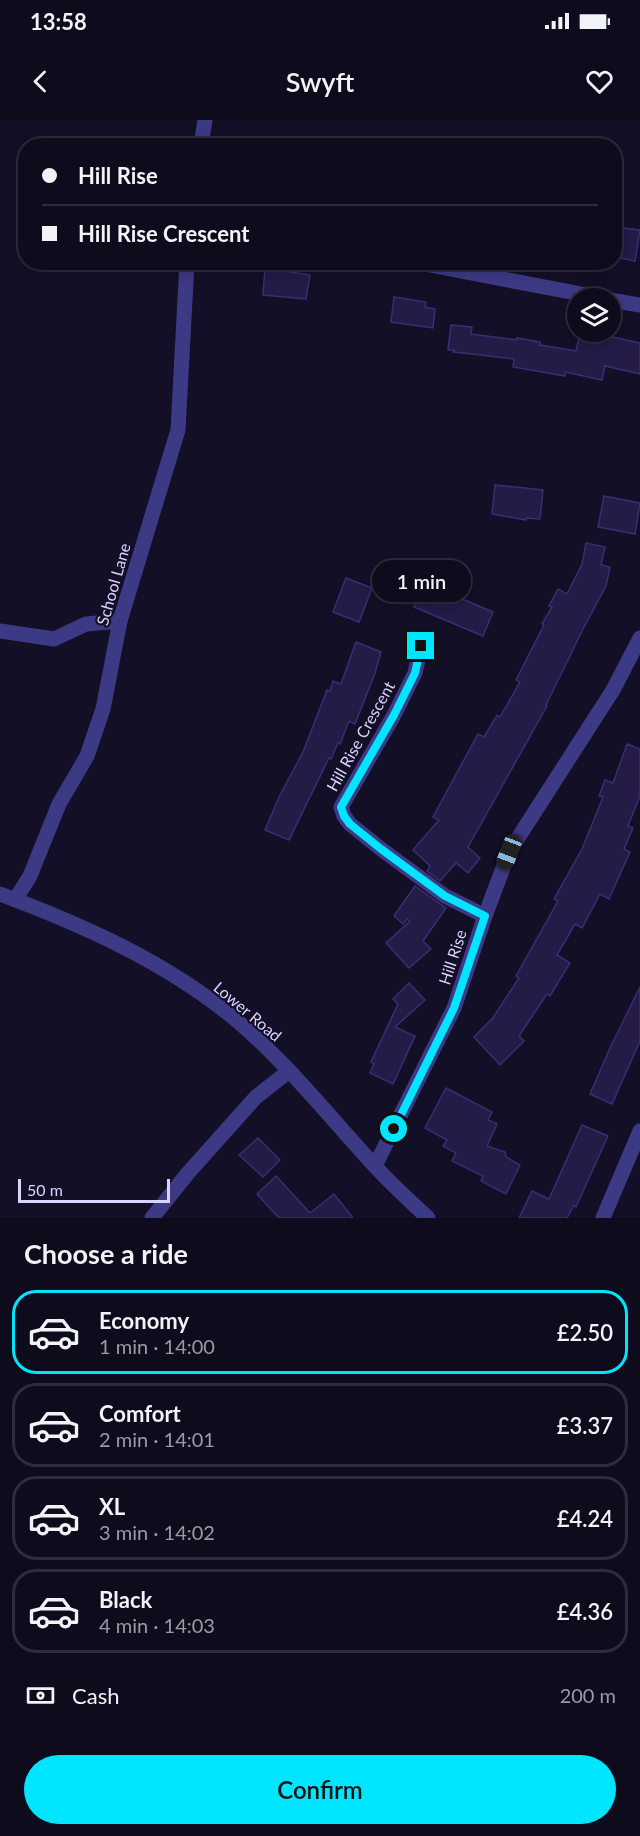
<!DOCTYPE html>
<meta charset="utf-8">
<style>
:root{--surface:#0e0b1c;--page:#171425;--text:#f1f3f6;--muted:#9b9ba3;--line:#2e2b3b;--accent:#00e5ff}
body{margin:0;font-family:Lato,sans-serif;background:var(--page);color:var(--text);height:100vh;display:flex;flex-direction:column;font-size:22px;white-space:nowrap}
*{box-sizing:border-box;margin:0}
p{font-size:20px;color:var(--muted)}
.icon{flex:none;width:33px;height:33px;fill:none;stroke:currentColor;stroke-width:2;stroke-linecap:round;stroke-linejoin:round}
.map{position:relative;height:1098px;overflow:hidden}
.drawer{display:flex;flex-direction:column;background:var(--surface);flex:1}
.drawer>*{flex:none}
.top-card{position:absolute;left:18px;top:18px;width:604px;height:132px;border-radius:24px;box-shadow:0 3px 15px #0003,0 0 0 2px var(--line);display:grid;align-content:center;height:132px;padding:0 24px;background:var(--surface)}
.buttons{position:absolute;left:567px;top:168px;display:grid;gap:12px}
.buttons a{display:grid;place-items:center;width:54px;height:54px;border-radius:50%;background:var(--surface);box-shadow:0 3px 15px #0003,0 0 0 2px var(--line);font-size:30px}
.scale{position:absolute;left:18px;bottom:15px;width:152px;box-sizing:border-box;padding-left:6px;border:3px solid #d9d4ff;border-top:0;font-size:16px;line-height:21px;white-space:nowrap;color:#d9d4ff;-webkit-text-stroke:4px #130f26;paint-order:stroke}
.end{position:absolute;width:27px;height:27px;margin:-14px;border:8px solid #00e5ff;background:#111;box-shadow:0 0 0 3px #111}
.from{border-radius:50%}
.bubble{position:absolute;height:42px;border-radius:21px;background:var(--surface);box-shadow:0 3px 15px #0003,0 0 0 2px var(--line);font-size:20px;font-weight:600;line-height:42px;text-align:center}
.car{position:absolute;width:18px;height:36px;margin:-18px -9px;border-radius:8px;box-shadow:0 0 4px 2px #0007;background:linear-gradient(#222 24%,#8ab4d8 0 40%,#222 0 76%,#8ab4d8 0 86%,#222 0)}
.top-card b{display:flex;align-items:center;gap:21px;height:57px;font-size:22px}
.top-card b+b{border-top:2px solid var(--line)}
.top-card i{width:15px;height:15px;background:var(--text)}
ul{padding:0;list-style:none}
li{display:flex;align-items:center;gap:18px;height:84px;margin:0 12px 9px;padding:0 12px;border:3px solid var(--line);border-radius:24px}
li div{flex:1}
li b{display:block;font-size:22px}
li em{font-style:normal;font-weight:600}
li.on{border-color:var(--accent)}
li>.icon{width:54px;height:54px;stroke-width:1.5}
h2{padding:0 24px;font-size:27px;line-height:72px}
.pay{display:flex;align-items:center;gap:15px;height:66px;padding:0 24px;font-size:22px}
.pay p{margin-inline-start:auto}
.cta{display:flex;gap:12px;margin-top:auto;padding:12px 24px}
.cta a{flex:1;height:69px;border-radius:36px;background:var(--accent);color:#111;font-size:24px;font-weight:600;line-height:69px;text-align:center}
.status{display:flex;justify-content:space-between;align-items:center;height:42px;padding:0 30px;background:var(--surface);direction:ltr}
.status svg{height:16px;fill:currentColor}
header{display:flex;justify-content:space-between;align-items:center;height:78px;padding:0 24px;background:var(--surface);font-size:27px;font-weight:600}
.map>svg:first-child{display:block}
</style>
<div class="status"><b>13:58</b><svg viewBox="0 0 49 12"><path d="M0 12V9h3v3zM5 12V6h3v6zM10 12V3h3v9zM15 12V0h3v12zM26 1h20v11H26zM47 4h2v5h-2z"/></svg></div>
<header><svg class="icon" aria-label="back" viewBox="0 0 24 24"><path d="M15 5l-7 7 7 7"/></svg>Swyft<svg class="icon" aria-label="heart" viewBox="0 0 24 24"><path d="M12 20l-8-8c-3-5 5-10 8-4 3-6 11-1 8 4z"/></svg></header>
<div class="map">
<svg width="640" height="1098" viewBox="0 0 640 1098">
<rect width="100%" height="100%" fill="#130f26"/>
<g fill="#241b47" stroke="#3b2d73" stroke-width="1.5">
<polygon points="615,107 640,110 635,141 615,137"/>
<polygon points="265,148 310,155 306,179 263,175"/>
<polygon points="394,177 426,182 425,187 435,189 433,208 391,202"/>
<polygon points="451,205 472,207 471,214 517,220 517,218 540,222 540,225 576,231 580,212 591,212 640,223 640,254 605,246 602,260 565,252 565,256 513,247 514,239 453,232 454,230 448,230"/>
<polygon points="495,365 543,370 540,399 526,398 526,400 492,394"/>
<polygon points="604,376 640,383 635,414 598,407"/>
<polygon points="586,423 605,427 601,445 610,447 606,466 583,509 546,585 547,586 468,727 480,738 468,753 456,743 440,761 427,751 430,746 413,730 439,700 433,697 478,614 484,617 497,595 500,597 520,562 516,560 544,505 542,504 552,487 549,486 558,469 567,474 582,444"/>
<polygon points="346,458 372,468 359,502 333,492"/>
<polygon points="424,463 493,492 483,516 414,487"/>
<polygon points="356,522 381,532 375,553 355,604 349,601 340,624 338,623 331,639 329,638 289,720 265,710 279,677 303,632 327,570 330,571 333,561 341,564"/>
<polygon points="627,624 640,629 640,676 628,706 633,708 624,729 630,732 609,779 600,774 582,808 575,804 557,835 570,843 550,876 547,874 519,916 524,921 500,945 474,917 492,899 519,858 516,856 558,781 554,779 582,729 603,677 599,676 605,660 613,663"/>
<polygon points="415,766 446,788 423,821 431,829 409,848 386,823 410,801 407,799 403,804 394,796"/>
<polygon points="409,863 425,880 395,907 415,916 393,964 370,953 374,944 371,942 398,884 393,879"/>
<polygon points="640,867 640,921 612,984 590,974 610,928"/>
<polygon points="446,968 492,992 488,1000 497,1004 487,1026 505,1032 506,1037 520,1045 506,1074 481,1061 483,1056 452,1041 456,1033 443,1026 447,1020 425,1008"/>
<polygon points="582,1005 608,1016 576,1087 574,1085 567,1098 519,1098 532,1071 549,1079"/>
<polygon points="258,1018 280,1040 263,1057 239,1035"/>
<polygon points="276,1056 310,1093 334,1074 353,1098 279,1098 257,1074"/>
</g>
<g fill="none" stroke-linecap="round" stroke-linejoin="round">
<g stroke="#3d3a85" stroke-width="15">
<polyline points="201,26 205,0"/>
<polyline points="414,142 602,178"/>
<polyline points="610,180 640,185"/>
<polyline points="0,511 54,519 86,504 120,501"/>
<polyline points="421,526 415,553 394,595 341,687 344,696 350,704 381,729 445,776 485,796"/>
<path d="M0,774C83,805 166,842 235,899C286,942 328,995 373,1044C390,1063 409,1080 428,1098"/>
<polyline points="15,780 30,756 59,684 87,636 103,589 120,501 178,310 187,142"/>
<polyline points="375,1046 454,888 485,796 509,732 613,570 640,518"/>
<polyline points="152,1098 188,1053 256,977 289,951"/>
<polyline points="603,1098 640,1011"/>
</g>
</g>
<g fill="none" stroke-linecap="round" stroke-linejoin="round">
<polyline stroke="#00e5ff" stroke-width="8" points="394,1009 454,888 485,796 445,776 381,729 350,704 344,696 341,687 394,595 415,553 421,526"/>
</g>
<g text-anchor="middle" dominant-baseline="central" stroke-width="4.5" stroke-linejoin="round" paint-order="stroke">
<g font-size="16" fill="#d9d4ff" stroke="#130f26">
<text transform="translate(113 464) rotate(-74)">School Lane</text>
<text transform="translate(360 616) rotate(-61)">Hill Rise Crescent</text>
<text transform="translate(452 837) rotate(-72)">Hill Rise</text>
<text transform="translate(248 891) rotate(40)">Lower Road</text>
</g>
</g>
</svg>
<div class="buttons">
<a><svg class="icon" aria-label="layers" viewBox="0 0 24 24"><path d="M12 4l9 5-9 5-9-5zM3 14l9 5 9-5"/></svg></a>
</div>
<div class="scale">50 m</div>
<i class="end from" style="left:394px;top:1009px"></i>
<i class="end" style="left:421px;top:526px"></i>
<div class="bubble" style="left:372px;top:440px;width:99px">1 min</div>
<i class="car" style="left:509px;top:732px;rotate:201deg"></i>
<div class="top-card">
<b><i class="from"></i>Hill Rise</b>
<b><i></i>Hill Rise Crescent</b>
</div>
</div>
<section class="drawer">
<h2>Choose a ride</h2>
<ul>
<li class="on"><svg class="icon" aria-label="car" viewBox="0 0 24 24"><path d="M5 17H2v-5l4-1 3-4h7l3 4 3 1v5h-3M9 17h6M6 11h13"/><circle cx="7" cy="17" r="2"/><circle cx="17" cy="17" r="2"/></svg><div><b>Economy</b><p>1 min · 14:00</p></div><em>£2.50</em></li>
<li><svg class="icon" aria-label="car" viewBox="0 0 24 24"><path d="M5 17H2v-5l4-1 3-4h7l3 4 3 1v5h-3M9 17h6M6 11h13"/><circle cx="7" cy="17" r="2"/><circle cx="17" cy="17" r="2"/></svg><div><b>Comfort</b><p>2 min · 14:01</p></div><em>£3.37</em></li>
<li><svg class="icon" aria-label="car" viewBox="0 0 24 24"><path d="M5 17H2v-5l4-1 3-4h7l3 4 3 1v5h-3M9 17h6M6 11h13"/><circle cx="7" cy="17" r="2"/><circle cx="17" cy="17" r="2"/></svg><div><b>XL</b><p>3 min · 14:02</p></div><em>£4.24</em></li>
<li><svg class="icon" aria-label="car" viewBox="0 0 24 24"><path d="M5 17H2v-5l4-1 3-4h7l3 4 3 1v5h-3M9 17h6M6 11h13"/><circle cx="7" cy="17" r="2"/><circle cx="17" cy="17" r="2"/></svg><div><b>Black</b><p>4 min · 14:03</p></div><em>£4.36</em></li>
</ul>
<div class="pay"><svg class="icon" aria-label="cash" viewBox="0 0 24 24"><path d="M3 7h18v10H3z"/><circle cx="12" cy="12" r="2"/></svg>Cash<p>200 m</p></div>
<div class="cta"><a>Confirm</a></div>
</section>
